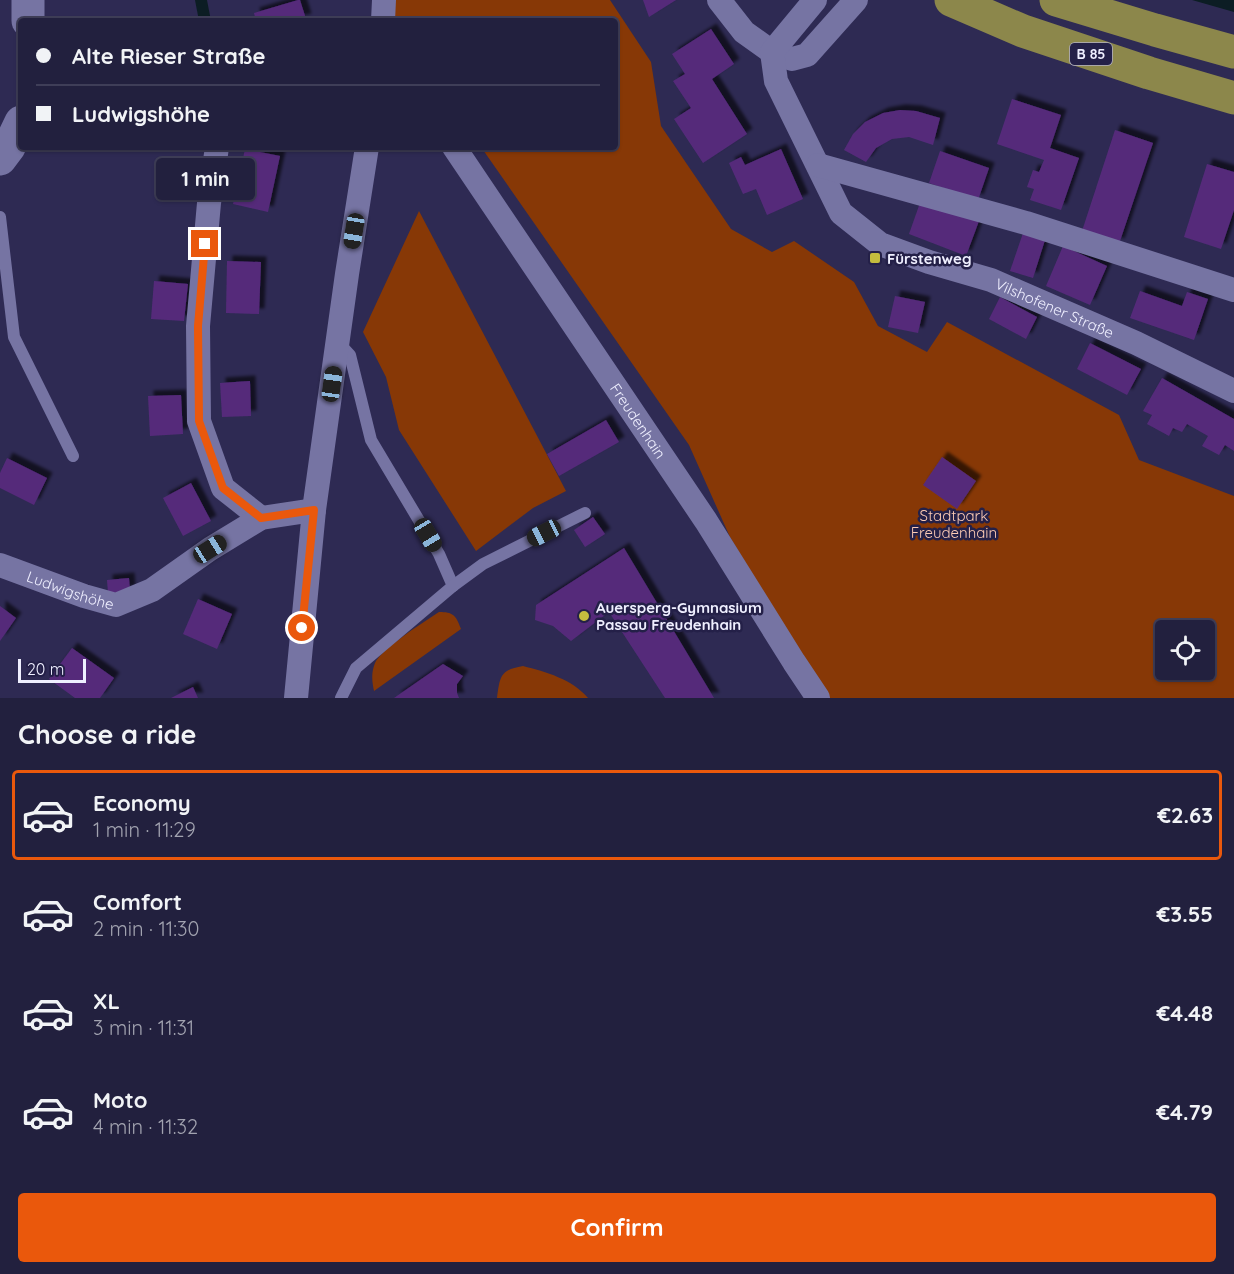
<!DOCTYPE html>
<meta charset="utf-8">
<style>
:root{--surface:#22203e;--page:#2a2845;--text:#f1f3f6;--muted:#a2a3b0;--line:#3f3e58;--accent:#ea580c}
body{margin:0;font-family:Quicksand,sans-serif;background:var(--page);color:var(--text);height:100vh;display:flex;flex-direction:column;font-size:22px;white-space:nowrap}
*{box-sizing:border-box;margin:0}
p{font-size:20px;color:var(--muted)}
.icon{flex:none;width:33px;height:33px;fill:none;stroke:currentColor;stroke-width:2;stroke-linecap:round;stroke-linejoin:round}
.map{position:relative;height:698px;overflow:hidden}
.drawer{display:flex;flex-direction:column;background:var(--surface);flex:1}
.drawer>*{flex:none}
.top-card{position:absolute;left:18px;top:18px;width:600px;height:132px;border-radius:6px;box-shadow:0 2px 4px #0004,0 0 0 2px var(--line);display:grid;align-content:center;height:132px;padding:0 18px;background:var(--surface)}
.buttons{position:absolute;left:1155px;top:620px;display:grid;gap:12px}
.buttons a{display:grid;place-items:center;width:60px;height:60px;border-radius:6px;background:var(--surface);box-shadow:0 2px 4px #0004,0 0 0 2px var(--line);font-size:30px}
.scale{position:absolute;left:18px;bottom:15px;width:68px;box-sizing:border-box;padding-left:6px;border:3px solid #efefff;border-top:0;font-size:16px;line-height:21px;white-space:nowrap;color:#efefff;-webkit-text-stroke:4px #242048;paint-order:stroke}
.end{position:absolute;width:27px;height:27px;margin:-14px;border:8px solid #ea580c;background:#fff;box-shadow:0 0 0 3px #fff}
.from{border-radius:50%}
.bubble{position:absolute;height:42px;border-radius:6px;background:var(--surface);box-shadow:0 2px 4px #0004,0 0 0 2px var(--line);font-size:20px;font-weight:700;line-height:42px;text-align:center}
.car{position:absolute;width:18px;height:36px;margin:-18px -9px;border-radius:8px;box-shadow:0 0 4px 2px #0007;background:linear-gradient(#222 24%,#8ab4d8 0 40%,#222 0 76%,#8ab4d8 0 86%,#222 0)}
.top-card b{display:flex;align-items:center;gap:21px;height:57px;font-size:22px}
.top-card b+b{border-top:2px solid var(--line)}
.top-card i{width:15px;height:15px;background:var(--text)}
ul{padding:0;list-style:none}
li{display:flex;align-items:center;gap:18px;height:90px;margin:0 12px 9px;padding:0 6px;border:3px solid transparent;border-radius:6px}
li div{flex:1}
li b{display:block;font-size:22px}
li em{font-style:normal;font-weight:700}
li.current{border-color:var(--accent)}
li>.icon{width:54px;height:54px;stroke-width:1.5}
h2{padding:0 18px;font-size:27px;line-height:72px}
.primary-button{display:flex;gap:12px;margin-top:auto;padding:12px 18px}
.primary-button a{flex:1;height:69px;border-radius:6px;background:var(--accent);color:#fff;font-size:24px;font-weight:700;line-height:69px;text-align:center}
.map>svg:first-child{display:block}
</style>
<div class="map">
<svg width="1234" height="698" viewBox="0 0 1234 698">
<defs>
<filter id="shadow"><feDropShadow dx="5.5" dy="-5.5" stdDeviation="1.5" flood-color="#0009"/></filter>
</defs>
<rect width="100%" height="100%" fill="#2e2a53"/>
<g fill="#873806" fill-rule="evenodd">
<path d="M392,0H610L651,62L661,126L731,229L772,252L794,241L854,282L878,326L927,352L947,322L1119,415L1139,460L1234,496V698H827L730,537L689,445L481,147H615V21H393ZM1166,630H1204V669H1166Z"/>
<polygon points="419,211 566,491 533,508 476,551 399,430 386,377 363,332"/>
<path d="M439,612C453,612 456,615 461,629L374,691C372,681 371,673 375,663C381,649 424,622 439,612Z"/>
<path d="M523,666C546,672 572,679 588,698H497C500,676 500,670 523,666Z"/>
</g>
<g fill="#0c1d24">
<polygon points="195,0 207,0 211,21 199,21"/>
<polygon points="1192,0 1234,0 1234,12"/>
</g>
<g fill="#552a7a" filter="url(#shadow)">
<polygon points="298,0 300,0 306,19 297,21 256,21 254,13"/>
<polygon points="643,0 676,0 649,17"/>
<polygon points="711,29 734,64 712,79 747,134 703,163 674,119 691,108 673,81 685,74 672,54"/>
<polygon points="1012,99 1061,115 1050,148 1079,158 1061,210 1030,200 1034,189 1027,187 1033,170 1039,172 1044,160 997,144"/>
<polygon points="900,110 916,111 940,118 933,145 909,137 892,139 876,148 866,162 844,150 853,134 865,122 883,113"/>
<polygon points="1115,130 1153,143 1119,244 1082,231"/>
<polygon points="245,149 280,156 268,212 233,204"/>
<polygon points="781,149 803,199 767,215 756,189 743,194 729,163 741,157 745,165"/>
<polygon points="940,151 989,168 978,200 929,183"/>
<polygon points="1207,164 1234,172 1234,210 1221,249 1184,237"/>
<polygon points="921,200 979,221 966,256 909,234"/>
<polygon points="1023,233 1045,240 1033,278 1010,271"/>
<polygon points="1063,246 1107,266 1090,305 1046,286"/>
<polygon points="227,261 261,262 259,314 226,313"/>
<polygon points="154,281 188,284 184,321 151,319"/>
<polygon points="1140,291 1182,306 1187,292 1208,299 1194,340 1130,318"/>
<polygon points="895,296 925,302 918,333 888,327"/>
<polygon points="1000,297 1037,317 1026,339 989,319"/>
<polygon points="1090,343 1141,369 1127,395 1077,369"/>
<polygon points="1162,378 1234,419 1234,451 1225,445 1219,455 1202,446 1208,436 1187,424 1182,432 1173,428 1169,436 1147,424 1152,415 1143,411"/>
<polygon points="250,381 251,416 222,417 220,383"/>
<polygon points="181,395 183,434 150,436 148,396"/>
<polygon points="606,420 619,442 559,476 547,454"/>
<polygon points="942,457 976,481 957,509 923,485"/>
<polygon points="7,458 47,478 34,505 0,488 0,473"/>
<polygon points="191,483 211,521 183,536 163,498"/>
<polygon points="593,517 605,534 585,547 574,530"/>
<polygon points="624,548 714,698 665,698 609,612 571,641 553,626 535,620 536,605"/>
<polygon points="129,578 130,591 108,593 107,580"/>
<polygon points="198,599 232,614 217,649 183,634"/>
<polygon points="0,606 16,618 0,641"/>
<polygon points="72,648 114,678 100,698 75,698 49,679"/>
<polygon points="443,664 463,676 457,684 457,693 459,698 394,698"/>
<polygon points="193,687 198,698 171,698"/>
</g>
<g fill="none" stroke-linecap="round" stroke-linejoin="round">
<g stroke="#7674a3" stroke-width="12">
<polyline points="0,217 14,337 73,456"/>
<polyline points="338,342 350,355 371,440 439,554 453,586"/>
<polyline points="341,698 356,668 453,586 483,564 585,513"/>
</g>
<g stroke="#7674a3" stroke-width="24">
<polyline points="719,0 744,32 772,52 792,59 807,55 856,0"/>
<path id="s1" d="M815,0L772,52L776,81L841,213L880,244L929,262L991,280L1136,343L1234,391"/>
<polyline points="383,21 384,0"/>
<polyline points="217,147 209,203 198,326 199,421 223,488 261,518"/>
<path id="s2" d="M454,147L706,521L794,662L818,698"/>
<polyline points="818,165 1026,223 1234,290"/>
<path id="s3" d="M0,565L84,596L116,605L152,590L210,549L261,518L314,510"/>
<polyline points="296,698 314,510 347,274 367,147"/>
</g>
<g stroke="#7674a3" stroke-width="33">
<polyline points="28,0 28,21"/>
<polyline points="0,159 9,147 21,122"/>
</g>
<g stroke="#8c874b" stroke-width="33">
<polyline points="951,0 1023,31 1149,73 1234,98"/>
<polyline points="1056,0 1155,30 1234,52"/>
</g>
</g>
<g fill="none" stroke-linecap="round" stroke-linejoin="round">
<polyline stroke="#ea580c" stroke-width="8" points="205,244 198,326 199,421 223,488 261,518 314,510 302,628"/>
</g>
<g fill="#c4bc3e" stroke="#242048" stroke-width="2">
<rect x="869" y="252" width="12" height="12" rx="3"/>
<circle cx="584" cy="616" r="6"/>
</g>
<g text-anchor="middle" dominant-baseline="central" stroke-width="5" stroke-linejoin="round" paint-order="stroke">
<rect fill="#242048" stroke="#b2b1c8" stroke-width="1.5" x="1070" y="43" width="42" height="22" rx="4.5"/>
<g font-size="14" font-weight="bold" fill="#efefff">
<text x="1091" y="54">B 85</text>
</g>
<g font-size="15" font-weight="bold" fill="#efefff" stroke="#242048" text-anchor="start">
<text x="887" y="258">Fürstenweg</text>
<text x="596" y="607">Auersperg-Gymnasium<tspan x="596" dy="17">Passau Freudenhain</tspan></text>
</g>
<g font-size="15" fill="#efefff" stroke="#242048">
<text stroke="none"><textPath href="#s1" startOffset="480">Vilshofener Straße</textPath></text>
<text stroke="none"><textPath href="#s2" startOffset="330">Freudenhain</textPath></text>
<text stroke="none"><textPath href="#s3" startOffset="75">Ludwigshöhe</textPath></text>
</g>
<g font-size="15" fill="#feccb5" stroke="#242048">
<text x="954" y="515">Stadtpark<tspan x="954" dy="17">Freudenhain</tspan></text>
</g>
</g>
</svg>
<div class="buttons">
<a><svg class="icon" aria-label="locate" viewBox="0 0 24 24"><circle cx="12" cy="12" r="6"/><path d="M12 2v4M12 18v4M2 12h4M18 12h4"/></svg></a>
</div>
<div class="scale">20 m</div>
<i class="end from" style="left:302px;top:628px"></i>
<i class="end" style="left:205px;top:244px"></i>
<div class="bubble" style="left:156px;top:158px;width:99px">1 min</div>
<i class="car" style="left:354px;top:231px;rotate:189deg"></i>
<i class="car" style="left:332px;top:384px;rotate:8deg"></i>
<i class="car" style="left:544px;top:533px;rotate:243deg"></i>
<i class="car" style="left:428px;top:535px;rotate:149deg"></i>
<i class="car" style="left:210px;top:549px;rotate:58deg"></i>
<div class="top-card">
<b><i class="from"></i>Alte Rieser Straße</b>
<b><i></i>Ludwigshöhe</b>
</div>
</div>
<section class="drawer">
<h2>Choose a ride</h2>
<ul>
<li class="current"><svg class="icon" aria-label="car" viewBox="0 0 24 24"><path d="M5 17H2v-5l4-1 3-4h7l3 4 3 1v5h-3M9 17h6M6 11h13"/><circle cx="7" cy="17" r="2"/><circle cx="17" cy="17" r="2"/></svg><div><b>Economy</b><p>1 min · 11:29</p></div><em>€2.63</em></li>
<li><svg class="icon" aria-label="car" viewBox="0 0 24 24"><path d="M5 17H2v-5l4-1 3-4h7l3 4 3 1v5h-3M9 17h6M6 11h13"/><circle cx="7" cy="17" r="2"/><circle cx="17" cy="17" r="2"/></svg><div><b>Comfort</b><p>2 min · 11:30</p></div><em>€3.55</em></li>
<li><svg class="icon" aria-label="car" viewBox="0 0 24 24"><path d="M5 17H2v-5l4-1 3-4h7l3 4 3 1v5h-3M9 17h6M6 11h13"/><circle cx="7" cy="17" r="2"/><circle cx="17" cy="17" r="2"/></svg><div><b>XL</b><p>3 min · 11:31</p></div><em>€4.48</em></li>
<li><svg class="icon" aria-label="car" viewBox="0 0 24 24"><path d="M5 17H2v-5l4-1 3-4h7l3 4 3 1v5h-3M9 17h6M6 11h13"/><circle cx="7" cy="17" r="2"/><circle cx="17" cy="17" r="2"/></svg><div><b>Moto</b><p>4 min · 11:32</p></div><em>€4.79</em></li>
</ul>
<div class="primary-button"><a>Confirm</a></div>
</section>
